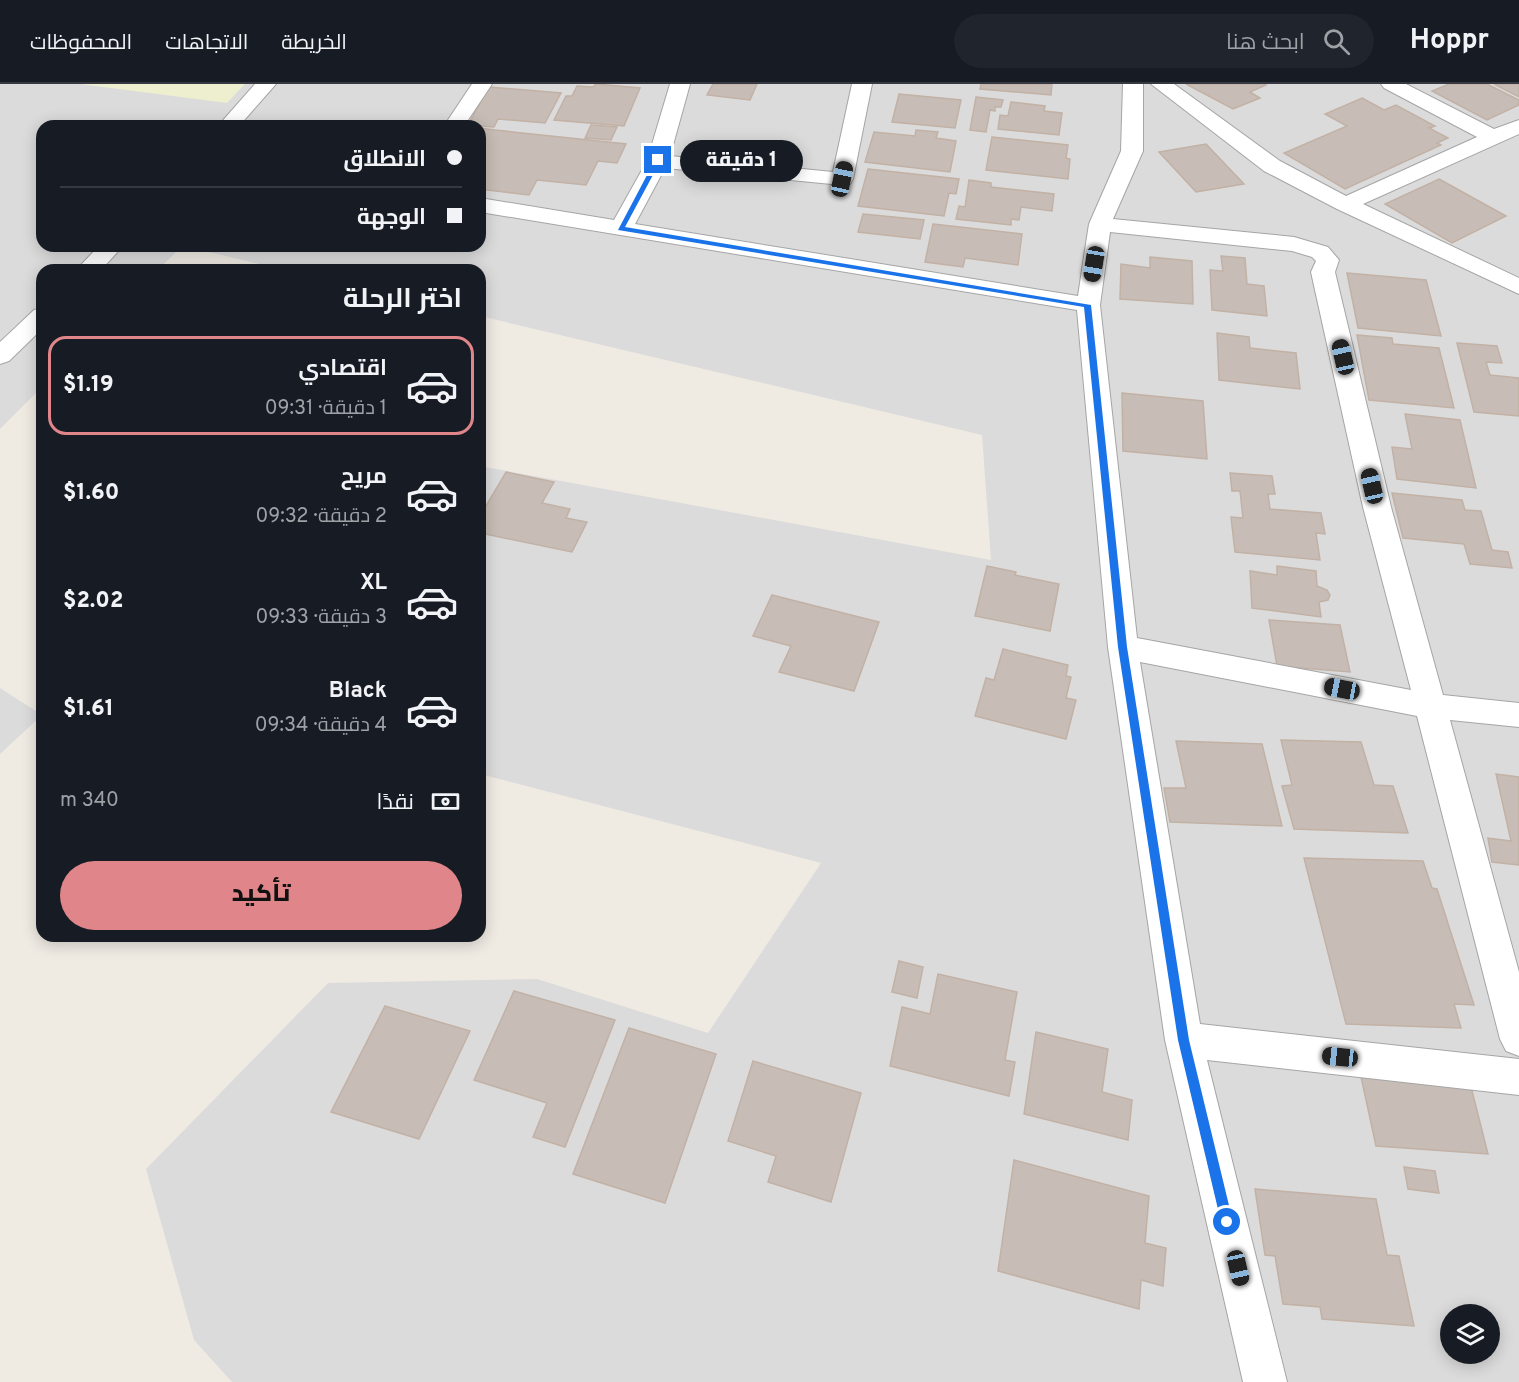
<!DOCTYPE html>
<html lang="ar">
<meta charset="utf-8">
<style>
:root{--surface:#171b24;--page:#20242c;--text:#f1f3f6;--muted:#9ea1a6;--line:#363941;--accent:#e0868a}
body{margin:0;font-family:Overpass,Cairo,sans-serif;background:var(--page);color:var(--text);direction:rtl;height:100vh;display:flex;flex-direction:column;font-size:22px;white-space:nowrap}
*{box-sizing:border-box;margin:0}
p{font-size:20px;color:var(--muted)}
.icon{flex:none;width:33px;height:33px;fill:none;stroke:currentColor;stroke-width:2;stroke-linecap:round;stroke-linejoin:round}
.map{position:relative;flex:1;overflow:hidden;direction:ltr}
.side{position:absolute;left:36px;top:180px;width:450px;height:678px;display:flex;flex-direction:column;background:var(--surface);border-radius:18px;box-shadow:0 3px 15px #0003;direction:rtl}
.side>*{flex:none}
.hud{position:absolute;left:36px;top:36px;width:450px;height:132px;border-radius:18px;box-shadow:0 3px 15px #0003;direction:rtl;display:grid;align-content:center;height:132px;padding:0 24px;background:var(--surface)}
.buttons{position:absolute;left:1440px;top:1220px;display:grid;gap:12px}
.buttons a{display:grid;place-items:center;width:60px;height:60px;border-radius:50%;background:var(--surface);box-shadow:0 3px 15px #0003;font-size:30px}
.end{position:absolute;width:27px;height:27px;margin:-14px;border:8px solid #1a73e8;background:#fff;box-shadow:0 0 0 3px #fff}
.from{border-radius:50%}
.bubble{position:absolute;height:42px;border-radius:21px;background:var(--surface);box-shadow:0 3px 15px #0003;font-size:20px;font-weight:800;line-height:42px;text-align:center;direction:rtl}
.car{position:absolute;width:18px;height:36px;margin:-18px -9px;border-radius:8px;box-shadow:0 0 4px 2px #0007;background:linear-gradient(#222 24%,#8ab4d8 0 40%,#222 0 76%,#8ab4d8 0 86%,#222 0)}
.hud b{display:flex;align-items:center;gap:21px;height:57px;font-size:22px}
.hud b+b{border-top:2px solid var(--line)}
.hud i{width:15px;height:15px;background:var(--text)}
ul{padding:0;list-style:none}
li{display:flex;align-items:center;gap:18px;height:99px;margin:0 12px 9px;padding:0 12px;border:3px solid transparent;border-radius:18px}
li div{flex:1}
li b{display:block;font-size:22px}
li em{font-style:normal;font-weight:800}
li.current{border-color:var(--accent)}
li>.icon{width:54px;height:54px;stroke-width:1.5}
h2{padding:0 24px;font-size:27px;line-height:72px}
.pay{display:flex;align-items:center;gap:15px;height:66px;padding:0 24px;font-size:22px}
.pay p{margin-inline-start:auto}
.action{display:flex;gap:12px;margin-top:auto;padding:12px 24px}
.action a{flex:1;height:69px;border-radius:36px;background:var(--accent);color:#111;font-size:24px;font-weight:800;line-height:69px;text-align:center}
header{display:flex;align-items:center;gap:36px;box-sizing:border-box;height:84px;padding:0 30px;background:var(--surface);border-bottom:2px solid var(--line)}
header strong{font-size:28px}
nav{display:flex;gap:33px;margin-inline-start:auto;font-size:21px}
.search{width:420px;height:54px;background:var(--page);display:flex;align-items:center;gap:15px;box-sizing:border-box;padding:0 21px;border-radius:33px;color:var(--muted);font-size:22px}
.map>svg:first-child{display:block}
</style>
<header>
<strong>Hoppr</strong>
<div class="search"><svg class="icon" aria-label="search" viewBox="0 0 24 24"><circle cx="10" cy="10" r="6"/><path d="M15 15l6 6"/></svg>ابحث هنا</div>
<nav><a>الخريطة</a><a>الاتجاهات</a><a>المحفوظات</a></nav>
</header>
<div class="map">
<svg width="1519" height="1298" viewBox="0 0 1519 1298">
<rect width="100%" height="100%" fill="#efebe3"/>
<g fill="#dcdbdb" fill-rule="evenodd">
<path d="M0,0H1519V1298H232L194,1256L146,1085L328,899L537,895L708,949L821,779L480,690V382L991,476L982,351L480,232V186H285L183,162H480V42H42V162H182L158,186H42V303L0,345ZM1450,1230H1490V1269H1450Z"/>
<polygon points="0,604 42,631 0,670"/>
</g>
<polygon fill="#edefce" points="80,0 245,0 227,19"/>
<g fill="#c7bdb6" stroke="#c2b1a5" stroke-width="1.5">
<polygon points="596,0 640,4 624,42 554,36 566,12 572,12 577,2 593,3"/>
<polygon points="713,0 757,0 750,16 707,11"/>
<polygon points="981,0 1052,0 1051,11 980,5"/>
<polygon points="1186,0 1264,0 1266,1 1250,8 1260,14 1233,25"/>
<polygon points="1449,0 1487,0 1519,16 1519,21 1487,36 1432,7"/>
<polygon points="1494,0 1519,0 1519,13"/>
<polygon points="489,3 561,9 545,39 498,35 494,43 468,41"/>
<polygon points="899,10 961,16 955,44 892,38"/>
<polygon points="976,13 1003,16 1001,23 995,23 995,27 990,26 986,48 970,46"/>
<polygon points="1362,14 1384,26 1396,21 1435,42 1429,44 1448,54 1437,59 1441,61 1345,105 1284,69 1347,42 1325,30"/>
<polygon points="1011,18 1045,22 1044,27 1062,29 1059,51 998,45 1000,31 1008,32"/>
<polygon points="591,41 617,43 611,56 585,54"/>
<polygon points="480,44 495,46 626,60 617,79 598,77 586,101 537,96 529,111 480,105"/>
<polygon points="916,46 938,48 936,54 956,57 950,88 865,78 874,48 915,52"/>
<polygon points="992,53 1068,61 1066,74 1070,75 1068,95 986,86"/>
<polygon points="1206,60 1244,100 1196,108 1159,68"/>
<polygon points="868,85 959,95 956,110 949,109 944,132 858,122"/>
<polygon points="1439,95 1506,132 1452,159 1385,120"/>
<polygon points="969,96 991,99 991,103 1054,110 1052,127 1021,123 1019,136 1011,135 1011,141 956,135 959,122 965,123"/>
<polygon points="863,130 924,136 920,155 858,148"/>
<polygon points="933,140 1022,150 1018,181 965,174 963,183 925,178"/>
<polygon points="1221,172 1245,174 1247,200 1264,202 1267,232 1212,226 1210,186 1223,187"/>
<polygon points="1150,173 1192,177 1193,220 1120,215 1121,180 1150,184"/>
<polygon points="1347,189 1426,196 1441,252 1358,244"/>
<polygon points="1217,249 1249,253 1250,264 1296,269 1300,305 1219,296"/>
<polygon points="1357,251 1392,254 1393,260 1439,264 1454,324 1369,316"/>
<polygon points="1457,259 1497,262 1502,279 1486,278 1490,291 1519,294 1519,332 1474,328"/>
<polygon points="1122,309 1203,317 1207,375 1123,367"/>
<polygon points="1405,330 1460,336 1476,404 1397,395 1392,363 1412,365"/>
<polygon points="506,388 554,398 542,419 570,425 566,434 587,438 572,468 480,449 480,432"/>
<polygon points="1230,389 1272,392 1275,410 1268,410 1270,425 1321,429 1325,450 1316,449 1320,476 1235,468 1231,433 1243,434 1240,407 1232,407"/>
<polygon points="1392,409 1462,416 1465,426 1481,427 1492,466 1508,468 1512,484 1470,480 1464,460 1403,454"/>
<polygon points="987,482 1016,488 1015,491 1059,500 1050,547 975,532"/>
<polygon points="1277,482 1316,487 1317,502 1327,506 1330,511 1328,516 1319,518 1321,533 1252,524 1250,487 1277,491"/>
<polygon points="772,511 879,538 854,607 779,588 791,562 753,552"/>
<polygon points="1269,536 1340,541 1350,588 1277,582"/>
<polygon points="1003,565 1068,581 1066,592 1071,593 1066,614 1076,616 1066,655 975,632 986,594 994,596"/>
<polygon points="1281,656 1361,658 1374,701 1393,702 1408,749 1294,745 1282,702 1292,701"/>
<polygon points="1176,657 1262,660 1282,742 1170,738 1164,704 1186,704"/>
<polygon points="1496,690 1519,693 1519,781 1492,778 1488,754 1511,757"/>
<polygon points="1304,774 1423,777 1432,804 1437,805 1474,921 1454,920 1461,944 1346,940"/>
<polygon points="899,877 923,883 917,914 892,908"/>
<polygon points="938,890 1017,908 1005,976 1015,978 1009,1012 890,982 902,923 930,930"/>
<polygon points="514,907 615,936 565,1063 533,1053 547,1019 474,996"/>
<polygon points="385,922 470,947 419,1055 331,1028"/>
<polygon points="629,944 716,970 665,1119 573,1090"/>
<polygon points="1036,948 1108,965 1102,1008 1132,1016 1128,1056 1024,1030"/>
<polygon points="753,977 861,1009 831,1118 768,1098 776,1072 728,1057"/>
<polygon points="1360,988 1469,995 1488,1070 1376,1062"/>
<polygon points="1014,1076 1149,1112 1145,1159 1166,1164 1163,1202 1141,1196 1139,1225 998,1187"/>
<polygon points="1404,1083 1435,1087 1439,1109 1408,1105"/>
<polygon points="1255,1105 1376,1115 1387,1171 1399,1172 1414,1242 1322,1235 1320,1223 1283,1220 1275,1172 1265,1171"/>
</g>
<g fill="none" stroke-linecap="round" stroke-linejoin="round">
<defs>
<g id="minor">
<polygon points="255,0 276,0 239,42 218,42"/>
<polygon points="472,0 492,0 464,42 444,42"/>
<path d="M670,0H690L670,72L833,88L852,0H872L853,95L850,100L842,101L665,84L635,140L1078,212L1089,140L1121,67L1123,0H1143V67L1113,135L1294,153L1328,163L1339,176L1335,188L1391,423L1443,611L1519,619V643L1450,636L1519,888V972L1506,967L1500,955L1417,632L1140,578L1200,940L1519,975V1011L1207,976L1287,1298H1243L1165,956L1108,563L1077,226L480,128V114L614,136L647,77ZM1110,148L1292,167L1312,173L1316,177L1311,188L1363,423L1411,606L1137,554L1100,221Z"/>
<polygon points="1151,0 1174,0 1280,77 1346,112 1477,53 1384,4 1381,0 1406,0 1494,45 1519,36 1519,50 1363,120 1519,194 1519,210 1337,125 1264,87"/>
<polygon points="99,162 123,162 101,186 76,186"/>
<polygon points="42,224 42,245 9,277 0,280 0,258 34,226"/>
</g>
</defs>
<use href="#minor" stroke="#a5a5a5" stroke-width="2"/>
<use href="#minor" fill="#fff" fill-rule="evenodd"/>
</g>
<polygon fill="#1a73e8" points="658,75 661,76 625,143 1091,221 1127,563 1189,956 1233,1138 1232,1143 1227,1145 1223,1143 1221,1138 1178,956 1118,563 1084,223 618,146 655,76"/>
</svg>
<div class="buttons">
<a><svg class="icon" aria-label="layers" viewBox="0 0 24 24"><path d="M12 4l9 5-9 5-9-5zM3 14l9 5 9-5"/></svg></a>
</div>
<i class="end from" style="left:1227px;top:1138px"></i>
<i class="end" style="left:658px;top:76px"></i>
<div class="bubble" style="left:680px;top:56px;width:123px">1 دقيقة</div>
<i class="car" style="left:842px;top:95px;rotate:12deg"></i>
<i class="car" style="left:1094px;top:180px;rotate:189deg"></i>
<i class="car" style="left:1343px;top:273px;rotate:347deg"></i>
<i class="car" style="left:1372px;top:402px;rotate:347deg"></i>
<i class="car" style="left:1342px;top:605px;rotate:281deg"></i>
<i class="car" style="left:1340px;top:973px;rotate:276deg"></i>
<i class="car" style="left:1238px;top:1184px;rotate:167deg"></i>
<div class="hud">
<b><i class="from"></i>الانطلاق</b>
<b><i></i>الوجهة</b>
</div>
<section class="side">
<h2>اختر الرحلة</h2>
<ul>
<li class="current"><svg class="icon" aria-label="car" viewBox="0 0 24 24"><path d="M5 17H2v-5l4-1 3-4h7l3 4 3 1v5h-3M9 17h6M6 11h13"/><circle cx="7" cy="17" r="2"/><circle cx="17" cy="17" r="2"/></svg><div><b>اقتصادي</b><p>1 دقيقة · 09:31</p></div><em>$1.19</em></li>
<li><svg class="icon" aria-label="car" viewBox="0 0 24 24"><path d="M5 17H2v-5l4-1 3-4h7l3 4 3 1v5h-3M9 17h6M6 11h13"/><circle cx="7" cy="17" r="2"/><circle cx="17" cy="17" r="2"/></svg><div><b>مريح</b><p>2 دقيقة · 09:32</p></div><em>$1.60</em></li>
<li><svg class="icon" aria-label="car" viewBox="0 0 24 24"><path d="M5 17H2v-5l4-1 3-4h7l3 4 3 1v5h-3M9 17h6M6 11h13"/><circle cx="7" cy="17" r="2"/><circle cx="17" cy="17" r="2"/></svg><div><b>XL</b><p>3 دقيقة · 09:33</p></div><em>$2.02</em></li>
<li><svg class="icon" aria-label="car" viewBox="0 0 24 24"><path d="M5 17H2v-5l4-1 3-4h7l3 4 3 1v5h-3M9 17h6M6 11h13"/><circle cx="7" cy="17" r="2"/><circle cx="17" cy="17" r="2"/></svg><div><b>Black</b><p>4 دقيقة · 09:34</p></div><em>$1.61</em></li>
</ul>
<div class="pay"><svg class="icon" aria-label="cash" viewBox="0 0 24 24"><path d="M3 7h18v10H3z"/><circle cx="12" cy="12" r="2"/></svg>نقدًا<p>340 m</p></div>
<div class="action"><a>تأكيد</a></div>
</section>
</div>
